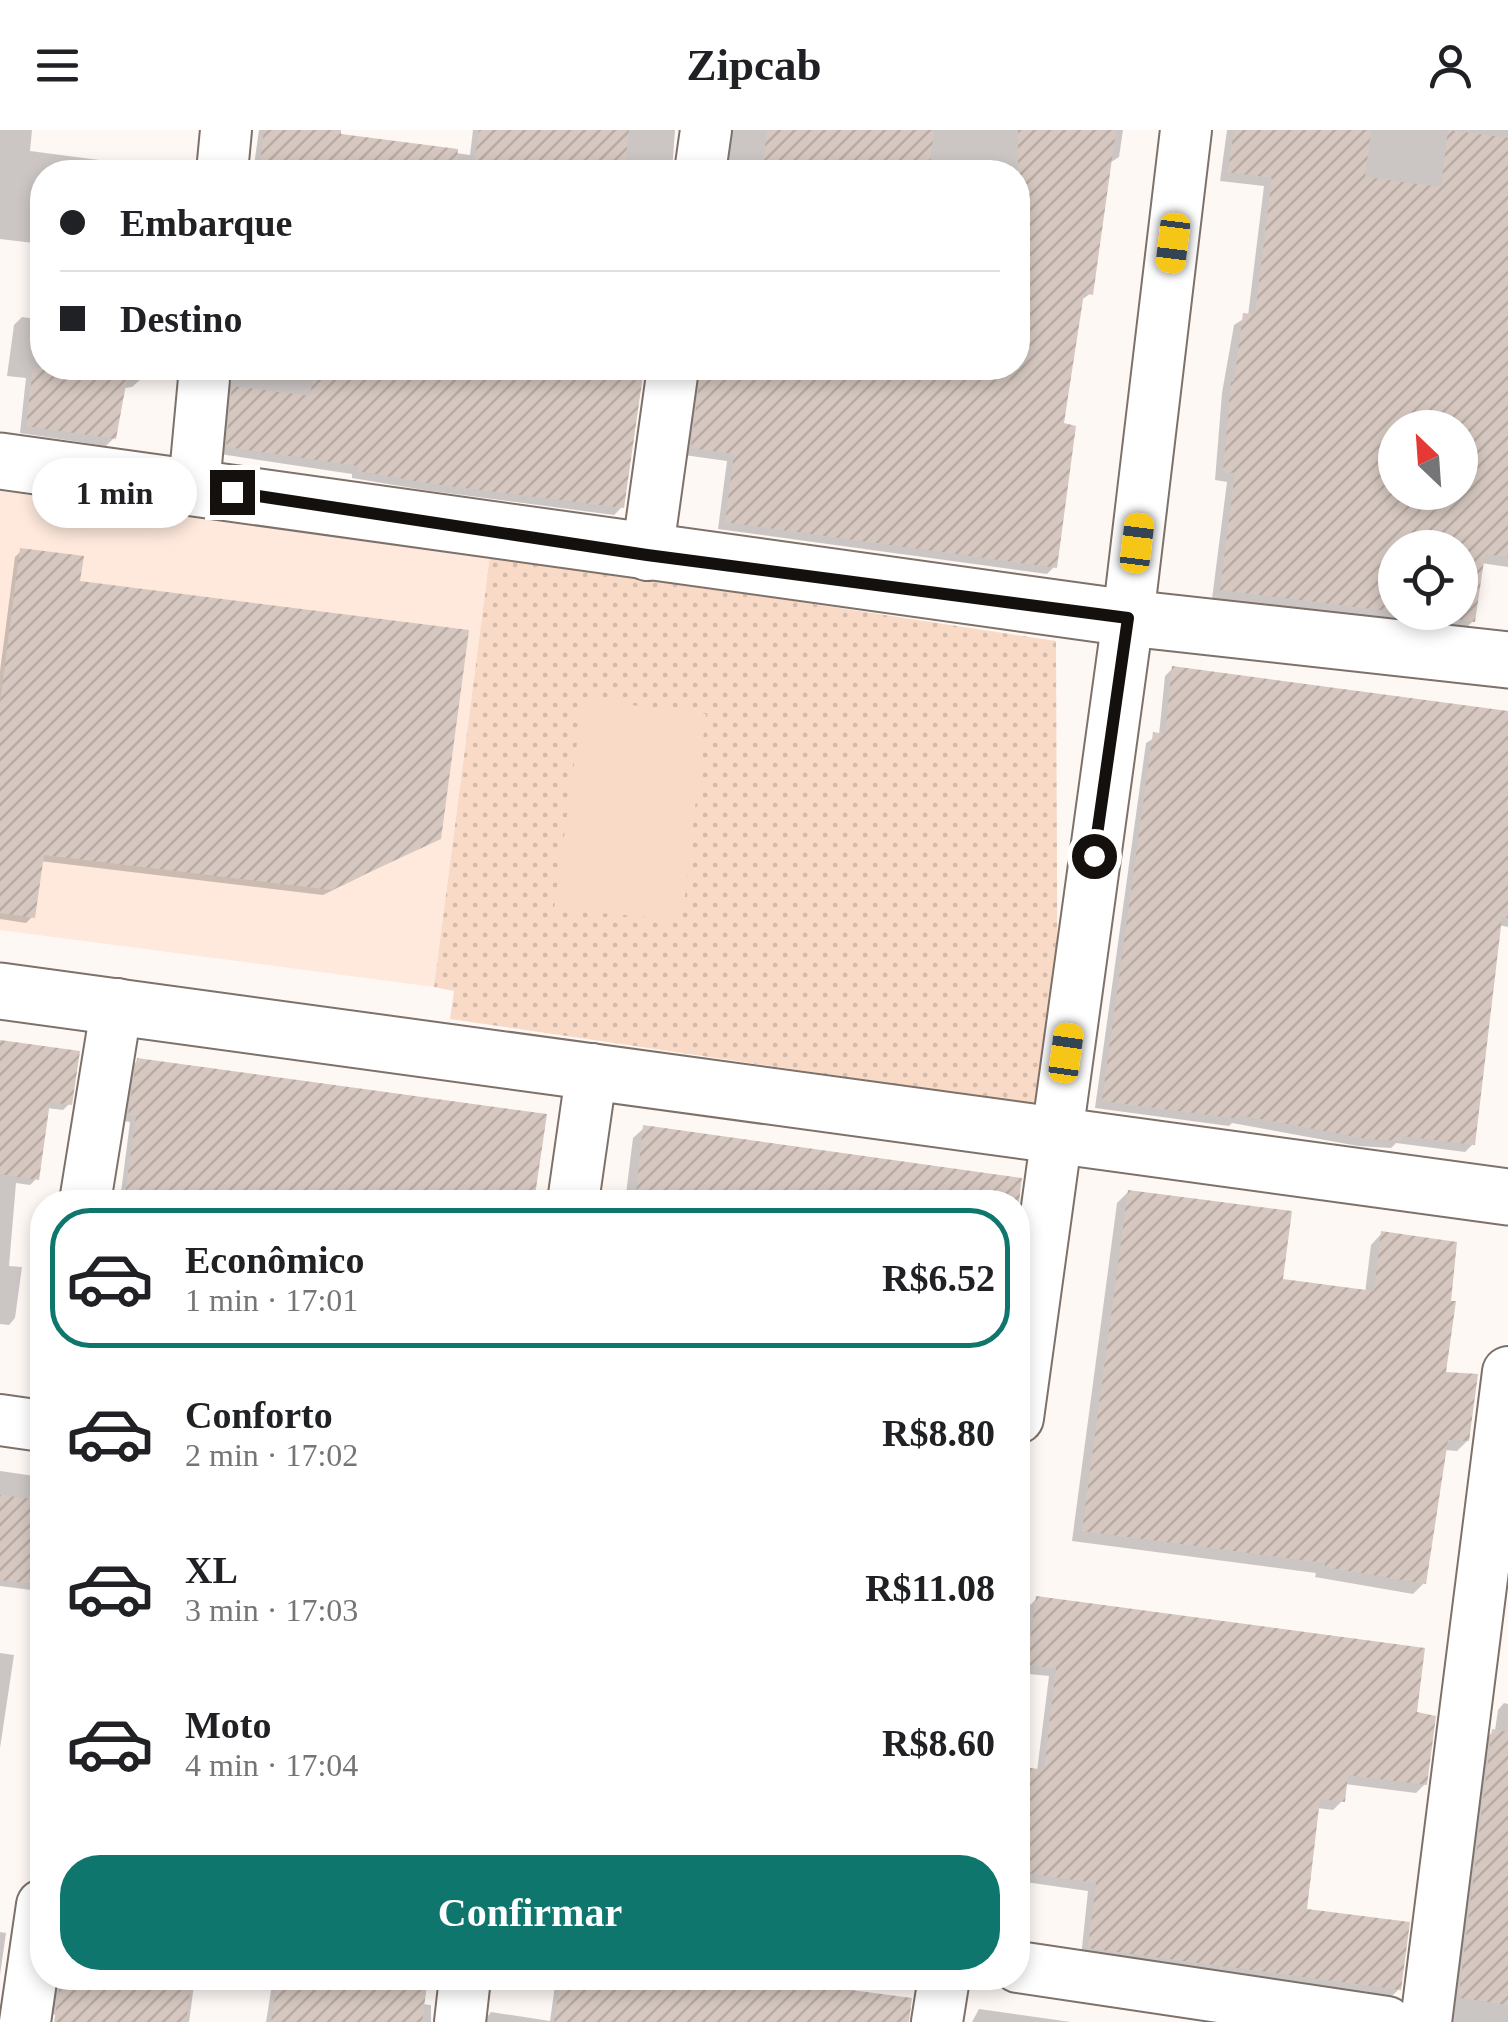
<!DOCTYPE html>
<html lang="pt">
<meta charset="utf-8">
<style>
:root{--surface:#fff;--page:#f6f6f6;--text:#202124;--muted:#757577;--line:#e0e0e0;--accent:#0f766e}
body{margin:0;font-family:"Times New Roman",serif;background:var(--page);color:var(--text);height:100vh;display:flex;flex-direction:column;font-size:38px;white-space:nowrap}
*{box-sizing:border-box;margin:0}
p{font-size:32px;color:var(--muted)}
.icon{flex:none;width:55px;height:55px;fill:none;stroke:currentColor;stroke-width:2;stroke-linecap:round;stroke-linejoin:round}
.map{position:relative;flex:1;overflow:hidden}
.panel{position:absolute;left:30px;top:1060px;width:1000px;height:800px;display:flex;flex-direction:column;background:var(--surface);border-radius:40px;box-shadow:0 5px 15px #0003}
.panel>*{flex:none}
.hud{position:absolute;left:30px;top:30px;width:1000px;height:220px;border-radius:40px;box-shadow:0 5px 15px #0003;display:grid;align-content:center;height:220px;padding:0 30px;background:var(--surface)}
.needle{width:65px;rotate:335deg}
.buttons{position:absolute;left:1378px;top:280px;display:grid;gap:20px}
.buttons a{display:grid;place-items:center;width:100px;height:100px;border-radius:50%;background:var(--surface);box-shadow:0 5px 15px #0003;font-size:50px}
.end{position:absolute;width:45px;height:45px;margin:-22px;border:12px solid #14100d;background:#fff;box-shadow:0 0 0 5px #fff}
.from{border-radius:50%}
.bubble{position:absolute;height:70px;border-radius:35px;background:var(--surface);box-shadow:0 5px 15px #0003;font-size:32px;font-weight:600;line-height:70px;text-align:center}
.car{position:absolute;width:30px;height:60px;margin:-30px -15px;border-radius:12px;box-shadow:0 0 8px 2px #0007;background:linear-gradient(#f5c518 24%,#345 0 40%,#f5c518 0 76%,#345 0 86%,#f5c518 0)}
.hud b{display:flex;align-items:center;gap:35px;height:95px;font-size:38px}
.hud b+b{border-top:2px solid var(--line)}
.hud i{width:25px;height:25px;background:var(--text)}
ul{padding:18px 0 0;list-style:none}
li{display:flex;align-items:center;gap:30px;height:140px;margin:0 20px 15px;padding:0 10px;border:5px solid transparent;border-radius:40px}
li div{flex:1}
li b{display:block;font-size:38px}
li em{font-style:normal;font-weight:600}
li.selected{border-color:var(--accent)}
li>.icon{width:90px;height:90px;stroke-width:1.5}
.cta{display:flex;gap:20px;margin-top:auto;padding:20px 30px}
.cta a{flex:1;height:115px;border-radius:40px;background:var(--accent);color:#fff;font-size:40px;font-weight:600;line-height:115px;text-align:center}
header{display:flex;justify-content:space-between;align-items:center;height:130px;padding:0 30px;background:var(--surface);font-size:45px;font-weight:600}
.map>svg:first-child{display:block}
</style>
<header><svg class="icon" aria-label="menu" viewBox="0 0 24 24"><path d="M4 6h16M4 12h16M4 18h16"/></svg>Zipcab<svg class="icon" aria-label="person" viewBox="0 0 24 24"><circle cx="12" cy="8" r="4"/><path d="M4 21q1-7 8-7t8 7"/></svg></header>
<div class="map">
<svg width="1508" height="1892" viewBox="0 0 1508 1892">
<defs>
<pattern id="grass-dots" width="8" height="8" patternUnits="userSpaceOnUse" patternTransform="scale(2.5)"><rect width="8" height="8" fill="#f8dac7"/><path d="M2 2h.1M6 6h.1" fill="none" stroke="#d4baaa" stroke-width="1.8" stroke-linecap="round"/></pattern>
<pattern id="building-hatch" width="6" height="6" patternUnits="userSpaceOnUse" patternTransform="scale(2.5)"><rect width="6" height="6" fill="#d6c8c0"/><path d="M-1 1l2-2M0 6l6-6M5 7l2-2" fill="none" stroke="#b7aba4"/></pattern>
</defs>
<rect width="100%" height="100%" fill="#fef8f5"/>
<polygon fill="#fee9dc" points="0,361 490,425 434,857 0,800"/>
<polygon fill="url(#grass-dots)" points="490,425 1056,511 1058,978 450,889 454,861 434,857"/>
<polygon fill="#f8dac7" points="583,569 706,584 682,790 554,779"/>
<g fill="#0003" fill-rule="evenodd">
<polygon points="0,0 32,0 30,21 192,42 42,42 42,114 0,109"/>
<polygon points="259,0 339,0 338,6 470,25 473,0 675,0 672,42 253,42"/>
<polygon points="725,0 1123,0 1119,27 1108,34 1091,163 1080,171 1062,295 1055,436 1047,444 718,399 727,331 684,325 690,238 1018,238 1018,42 723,42"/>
<path d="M1227,0H1508V437L1481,433L1473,491L1463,501L1212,469L1227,352L1215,350L1222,263L1234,195L1248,186L1264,56L1220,51ZM1395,298H1460V362H1395ZM1395,418H1460V482H1395Z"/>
<polygon points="42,150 42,238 142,238 141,249 132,257 124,258 114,308 106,316 20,303 26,248 7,246 14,195 22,187 37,189"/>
<polygon points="229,238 642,238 622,377 614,385 424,360 352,348 352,344 220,324"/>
<polygon points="21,421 77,453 439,708 323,765 40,731 32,787 26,793 0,789 0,541 15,427"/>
<polygon points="1173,538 1508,583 1508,797 1499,795 1473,1014 1465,1022 1396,1013 1391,1018 1358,1016 1232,993 1229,996 1095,978 1146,613 1159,605 1165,546"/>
<polygon points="0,913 69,974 63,980 47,978 36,1049 30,1055 16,1053 9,1136 22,1137 15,1188 9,1195 0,1194"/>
<polygon points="138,930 544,986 532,1072 120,1070 130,992 123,991 131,937"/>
<polygon points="644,998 984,1044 980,1072 625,1072 633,1008"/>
<polygon points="1128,1062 1468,1310 1457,1321 1444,1320 1424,1453 1413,1464 1315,1447 1316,1443 1072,1411 1117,1073"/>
<polygon points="1382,1103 1455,1114 1362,1187 1371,1115"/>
<polygon points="0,1341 42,1347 42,1457 39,1461 0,1456"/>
<polygon points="1037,1468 1414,1583 1425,1654 1416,1663 1345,1654 1342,1671 1333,1680 1317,1678 1304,1781 1399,1859 1390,1868 1081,1827 1088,1761 1018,1751 1018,1638 1037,1641 1049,1546 1019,1543 1028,1477"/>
<polygon points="0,1523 14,1525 0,1618"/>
<polygon points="1504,1573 1508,1574 1508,1892 1452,1892 1486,1608 1495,1600 1498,1580"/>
<polygon points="0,1802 6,1803 0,1845"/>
<polygon points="55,1848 195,1848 189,1892 73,1892 50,1883"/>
<polygon points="273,1848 426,1848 422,1874 431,1875 431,1892 266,1892"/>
<polygon points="556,1848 745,1848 901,1868 897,1892 483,1892 491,1882 550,1891"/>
<polygon points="979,1879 1071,1892 972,1892"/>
</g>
<g fill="url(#building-hatch)" fill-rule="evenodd">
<polygon points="264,0 341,0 341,4 458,19 456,42 259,42"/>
<polygon points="479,0 629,0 624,42 473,42"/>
<polygon points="767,0 934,0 929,42 762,42"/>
<polygon points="1018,0 1116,0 1093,165 1084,163 1064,293 1076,296 1057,438 725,392 734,324 691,318 701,238 1018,238"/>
<path d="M1234,0H1371L1365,47L1441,57L1448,0L1508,8V427L1485,424L1475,492L1397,482H1460V418H1395V482L1220,460L1235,343L1223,342L1231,251L1234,252L1243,183L1255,184L1272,48L1228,42ZM1395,298H1460V362H1395Z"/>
<polygon points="33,238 129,238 116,309 26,296"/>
<polygon points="315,238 644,238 624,378 433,354 358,341 359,336 226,317 232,256 310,266"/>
<polygon points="20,418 84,426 80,451 469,500 441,709 331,760 44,725 35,788 0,783 0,573"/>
<polygon points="1172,536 1508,581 1508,788 1502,788 1475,1015 1402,1006 1402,1011 1367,1009 1239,985 1239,989 1102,971 1153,602 1165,604"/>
<polygon points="0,910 80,921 72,975 50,972 39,1050 0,1044"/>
<polygon points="137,928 547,984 534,1072 146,1072 147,1066 125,1064 136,986 128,985"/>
<polygon points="643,995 1022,1048 1019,1072 635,1072"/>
<polygon points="1128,1060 1292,1081 1283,1149 1374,1161 1381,1101 1457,1112 1451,1171 1456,1171 1446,1242 1478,1244 1469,1311 1448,1310 1426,1454 1325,1437 1325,1433 1082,1401"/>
<polygon points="0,1365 42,1370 42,1455 0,1450"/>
<polygon points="1036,1466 1425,1518 1417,1582 1436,1586 1427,1655 1348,1645 1345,1672 1320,1669 1307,1779 1410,1792 1401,1860 1088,1818 1096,1753 1018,1742 1018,1636 1044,1640 1056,1538 1027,1535"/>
<polygon points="1492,1599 1508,1602 1508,1875 1461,1868 1459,1863"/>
<polygon points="61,1848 192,1848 186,1892 54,1892"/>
<polygon points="278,1848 428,1848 422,1892 271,1892"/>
<polygon points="561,1848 761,1848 912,1868 909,1892 554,1892"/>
</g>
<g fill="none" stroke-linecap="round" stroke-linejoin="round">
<defs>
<g id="street">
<polyline points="222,42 226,0"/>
<polyline points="700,42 706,0"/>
<polyline points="194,356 205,238"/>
<polyline points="647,425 673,238"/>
<polyline points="85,1072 117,874"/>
<polyline points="573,1072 592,939"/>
<polyline points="1018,1288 1128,488 1186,0"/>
<polyline points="0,1290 42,1296"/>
<polyline points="1018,1837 1387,1892"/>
<polyline points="25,1892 42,1775"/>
<polyline points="460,1892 465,1848"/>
<polyline points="937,1892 944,1848"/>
<polyline points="1426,1892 1508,1242"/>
</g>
<g id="secondary">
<polyline points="0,331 1128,488 1508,530"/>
<polyline points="0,861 1508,1067"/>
</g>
</defs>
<use href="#street" stroke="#7d7169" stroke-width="54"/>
<use href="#secondary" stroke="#7d7169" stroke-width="59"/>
<use href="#street" stroke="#fff" stroke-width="50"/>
<use href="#secondary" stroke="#fff" stroke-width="55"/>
</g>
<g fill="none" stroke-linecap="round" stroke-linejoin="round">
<polyline stroke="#14100d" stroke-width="12" points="232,362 647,425 1128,488 1094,726"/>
</g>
</svg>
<div class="buttons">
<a><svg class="needle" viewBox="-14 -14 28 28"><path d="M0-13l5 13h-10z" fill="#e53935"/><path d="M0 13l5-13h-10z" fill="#757577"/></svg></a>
<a><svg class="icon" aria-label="locate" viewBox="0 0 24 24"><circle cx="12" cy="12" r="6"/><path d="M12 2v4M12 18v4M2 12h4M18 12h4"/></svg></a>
</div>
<i class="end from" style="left:1094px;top:726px"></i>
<i class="end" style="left:232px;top:362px"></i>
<div class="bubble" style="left:32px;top:328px;width:165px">1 min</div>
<i class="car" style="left:1173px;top:113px;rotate:187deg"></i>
<i class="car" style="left:1137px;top:413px;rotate:7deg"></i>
<i class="car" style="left:1066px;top:923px;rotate:8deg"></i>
<div class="hud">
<b><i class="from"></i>Embarque</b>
<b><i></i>Destino</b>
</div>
<section class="panel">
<ul>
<li class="selected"><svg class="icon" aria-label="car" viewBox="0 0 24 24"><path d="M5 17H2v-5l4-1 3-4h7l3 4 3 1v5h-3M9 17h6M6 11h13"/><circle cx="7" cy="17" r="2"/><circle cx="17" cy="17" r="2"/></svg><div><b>Econômico</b><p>1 min · 17:01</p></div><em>R$6.52</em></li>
<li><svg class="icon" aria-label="car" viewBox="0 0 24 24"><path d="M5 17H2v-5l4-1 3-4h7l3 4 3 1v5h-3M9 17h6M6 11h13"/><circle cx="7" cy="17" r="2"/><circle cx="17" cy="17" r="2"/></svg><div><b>Conforto</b><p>2 min · 17:02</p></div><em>R$8.80</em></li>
<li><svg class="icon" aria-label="car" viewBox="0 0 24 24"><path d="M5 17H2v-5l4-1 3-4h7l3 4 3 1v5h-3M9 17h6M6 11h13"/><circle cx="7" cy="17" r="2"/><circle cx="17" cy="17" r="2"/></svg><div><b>XL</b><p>3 min · 17:03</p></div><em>R$11.08</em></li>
<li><svg class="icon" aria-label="car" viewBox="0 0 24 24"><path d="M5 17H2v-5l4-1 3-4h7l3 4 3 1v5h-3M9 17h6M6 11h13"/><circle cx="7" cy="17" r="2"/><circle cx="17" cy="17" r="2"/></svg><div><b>Moto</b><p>4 min · 17:04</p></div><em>R$8.60</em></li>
</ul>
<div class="cta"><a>Confirmar</a></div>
</section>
</div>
